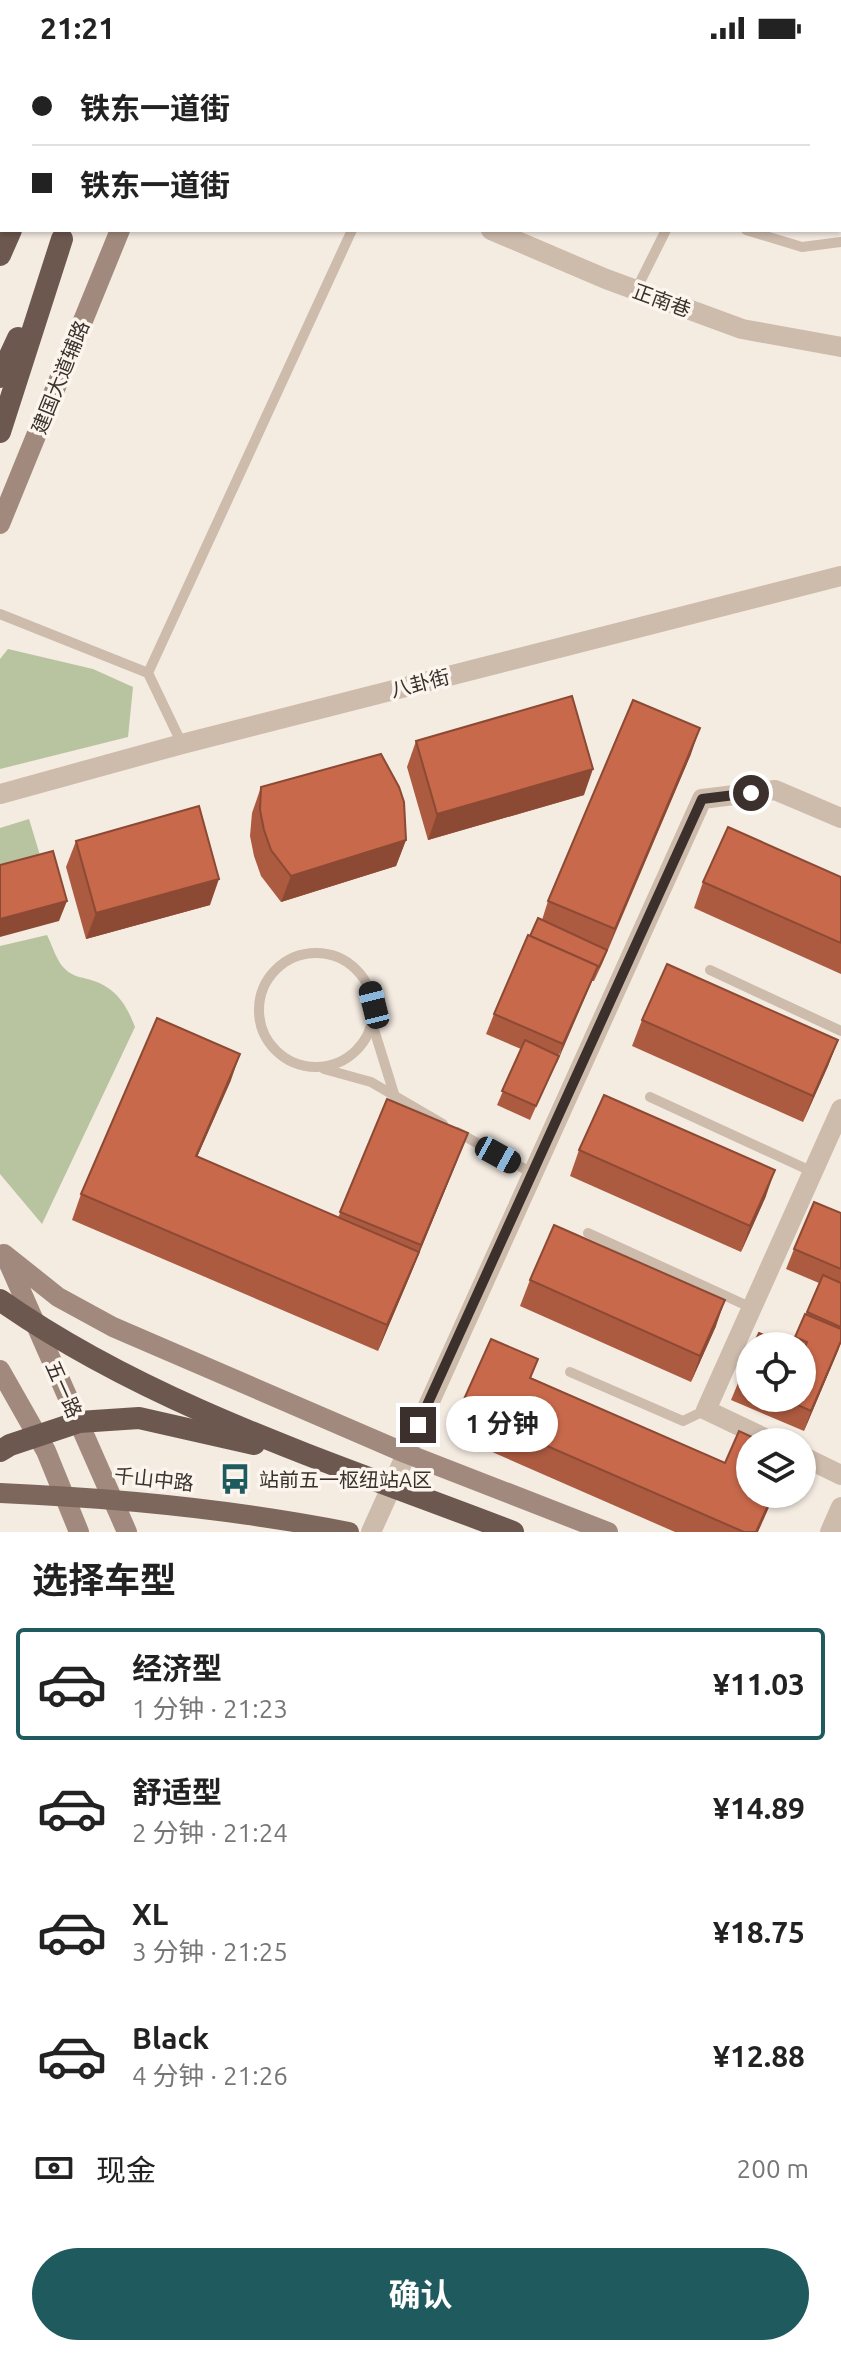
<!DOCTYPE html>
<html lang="zh">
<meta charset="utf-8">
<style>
:root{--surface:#fff;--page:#f2f2f2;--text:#222;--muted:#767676;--line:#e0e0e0;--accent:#1f5a5e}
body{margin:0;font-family:Ubuntu,"Noto Sans SC",sans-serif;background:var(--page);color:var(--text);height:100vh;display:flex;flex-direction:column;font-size:30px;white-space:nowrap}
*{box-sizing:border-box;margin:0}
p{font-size:26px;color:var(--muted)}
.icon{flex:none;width:44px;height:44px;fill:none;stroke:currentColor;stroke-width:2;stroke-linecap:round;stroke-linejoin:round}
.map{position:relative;height:1476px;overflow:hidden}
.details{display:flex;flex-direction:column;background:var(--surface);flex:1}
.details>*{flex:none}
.guide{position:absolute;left:0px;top:0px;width:842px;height:176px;box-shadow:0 2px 6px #0004;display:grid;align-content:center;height:176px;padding:0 32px;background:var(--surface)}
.controls{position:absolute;left:736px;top:1276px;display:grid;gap:16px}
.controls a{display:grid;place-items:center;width:80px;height:80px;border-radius:50%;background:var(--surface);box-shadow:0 2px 6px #0004;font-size:40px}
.end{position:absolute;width:36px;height:36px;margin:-18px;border:10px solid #3b302b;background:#fff;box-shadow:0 0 0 4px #fff}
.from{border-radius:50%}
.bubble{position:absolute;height:56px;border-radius:28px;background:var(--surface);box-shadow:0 2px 6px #0004;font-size:26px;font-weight:700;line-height:56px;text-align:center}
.car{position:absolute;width:24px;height:48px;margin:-24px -12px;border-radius:10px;box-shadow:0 0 6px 2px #0007;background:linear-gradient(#222 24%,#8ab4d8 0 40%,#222 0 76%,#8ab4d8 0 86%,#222 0)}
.guide b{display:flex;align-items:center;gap:28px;height:76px;font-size:30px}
.guide b+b{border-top:2px solid var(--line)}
.guide i{width:20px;height:20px;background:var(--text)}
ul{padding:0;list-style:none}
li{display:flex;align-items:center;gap:24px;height:112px;margin:0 16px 12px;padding:0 16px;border:4px solid transparent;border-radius:8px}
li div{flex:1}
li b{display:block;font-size:30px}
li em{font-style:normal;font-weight:700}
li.current{border-color:var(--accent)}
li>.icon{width:72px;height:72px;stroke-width:1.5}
h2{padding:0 32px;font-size:36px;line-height:96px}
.pay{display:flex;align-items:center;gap:20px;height:88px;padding:0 32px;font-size:30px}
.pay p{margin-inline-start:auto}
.button{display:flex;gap:16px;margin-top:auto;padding:16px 32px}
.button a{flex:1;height:92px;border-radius:48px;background:var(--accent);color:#fff;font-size:32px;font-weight:700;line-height:92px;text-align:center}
.status{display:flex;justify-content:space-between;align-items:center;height:56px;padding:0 40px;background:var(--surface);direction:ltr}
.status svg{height:22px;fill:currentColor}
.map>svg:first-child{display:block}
</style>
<div class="status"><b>21:21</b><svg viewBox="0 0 49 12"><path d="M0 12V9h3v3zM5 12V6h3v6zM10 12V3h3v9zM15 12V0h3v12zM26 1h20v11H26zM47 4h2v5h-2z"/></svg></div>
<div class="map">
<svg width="841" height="1476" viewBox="0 0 841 1476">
<rect width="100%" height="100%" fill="#f4ebe1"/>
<g fill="#b8c4a0">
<polygon points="8,593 93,613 133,631 128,681 0,713 0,603"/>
<polygon points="29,763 42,806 0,818 0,772"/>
<path d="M47,879C52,889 57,906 65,913C74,922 84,921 94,925C117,933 127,950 135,971L42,1168L0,1118V890Z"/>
</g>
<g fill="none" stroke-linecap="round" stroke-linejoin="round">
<g stroke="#cdbbac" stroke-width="10">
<polyline points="671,0 675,2"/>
<polyline points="792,0 797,2"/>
<polyline points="302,2 303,0"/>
<polyline points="427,2 428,0"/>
<polyline points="767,2 768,0"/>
<polyline points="840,31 841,33"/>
<polyline points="746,174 802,191 841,186"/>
<polyline points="636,234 666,174"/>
<polyline points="0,558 148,617 182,688"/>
<polyline points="148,617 352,174"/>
<circle cx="316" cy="954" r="57"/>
<polyline points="710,914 841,975"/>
<polyline points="372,967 395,1041"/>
<polyline points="324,1013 371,1026 443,1068"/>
<polyline points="650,1041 813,1116"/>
<polyline points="457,1076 532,1117"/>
<polyline points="588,1177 752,1252"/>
<polyline points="570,1316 683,1365 706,1354"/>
</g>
<g stroke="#cdbbac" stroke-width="20">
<polyline points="491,174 606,223 742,273 841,291"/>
<polyline points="773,1386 706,1354 841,1053"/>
<polyline points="802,1400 841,1419"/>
<polyline points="371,1476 702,743 775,734 841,762"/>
<polyline points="830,1476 841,1451"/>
</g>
<polyline stroke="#cdbbac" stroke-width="20" points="0,738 182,688 841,520"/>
<g stroke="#a18a7d" stroke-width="20">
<polyline points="48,2 49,0"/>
<polyline points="193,2 194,0"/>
<polyline points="0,118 2,113"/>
<polyline points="0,468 120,174"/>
<polyline points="4,1198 58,1241 113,1271 405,1397 608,1476"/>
<polyline points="6,1201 127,1476"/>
<polyline points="0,1314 46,1395 79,1476"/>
</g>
<g stroke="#6c584f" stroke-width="22">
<polyline points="84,2 85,0"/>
<polyline points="143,2 144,0"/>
<polyline points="0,199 11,174"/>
<polyline points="0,321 18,282"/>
<polyline points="0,376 62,183"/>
</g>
<path stroke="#7d675c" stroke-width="20" d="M0,1437C117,1442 233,1453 349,1476"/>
<g stroke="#6c584f" stroke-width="22">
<path d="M0,1244C154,1352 340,1409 513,1476"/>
<polyline points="0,1395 10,1389 79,1366 139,1362 254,1388"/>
</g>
</g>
<g fill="#ac5a40">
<polygon points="416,685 584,739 428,784 407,711"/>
<polygon points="691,698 602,908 594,925 592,925 530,1064 497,1049 521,993 486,978 494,958 542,864 548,845"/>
<polygon points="261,731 406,784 396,810 281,846 261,820 254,800 250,780 252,757"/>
<polygon points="76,785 210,849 86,883 66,811"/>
<polygon points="841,821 841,918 694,852 703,826"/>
<polygon points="642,964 838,984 828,1010 803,1066 632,990"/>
<polygon points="231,1024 197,1101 338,1162 387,1043 458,1103 409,1222 378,1295 72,1164 81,1138"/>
<polygon points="579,1094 766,1140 741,1196 570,1120"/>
<polygon points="841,1157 841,1287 804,1375 731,1344 750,1298 750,1342 802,1342 802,1290 791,1290 805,1258 806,1258 819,1227 786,1213 794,1193"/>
<polygon points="530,1224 716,1270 691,1326 520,1250"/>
<polygon points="532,1322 725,1407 758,1476 675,1476 451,1378 460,1352"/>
</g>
<g fill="#8c4a34">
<polygon points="700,672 691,698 605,899 615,873"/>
<polygon points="593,713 584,739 428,784 437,758"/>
<polygon points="406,784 396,810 281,846 291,820"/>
<polygon points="219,823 210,849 86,883 96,857"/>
<polygon points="67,845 59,865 0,881 0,863"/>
<polygon points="598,910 590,930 556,1009 563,988"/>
<polygon points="838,984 828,1010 803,1066 813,1040"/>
<polygon points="240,998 231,1024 186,1126 196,1100"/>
<polygon points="468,1077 409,1222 378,1295 387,1269"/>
<polygon points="775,1114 766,1140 741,1196 750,1170"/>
<polygon points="725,1244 716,1270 691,1326 700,1300"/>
<polygon points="841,1285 838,1295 804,1375 811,1355"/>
<polygon points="773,1438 775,1438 758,1476 756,1476"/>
</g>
<g fill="#c8694b" stroke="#8c4a34" stroke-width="2">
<polygon points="572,640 593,713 437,758 416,685"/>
<polygon points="633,644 700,672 615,873 548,845"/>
<polygon points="381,698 399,731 404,746 406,784 291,820 271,794 264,774 260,754 261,731"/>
<polygon points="199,750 219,823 96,857 76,785"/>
<polygon points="728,771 841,821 841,887 703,826"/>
<polygon points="53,795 67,845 0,863 0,809"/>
<polygon points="538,862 607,894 599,911 597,911 598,910 530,880"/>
<polygon points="528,879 598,910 563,988 494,958"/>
<polygon points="667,908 838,984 813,1040 642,964"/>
<polygon points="157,962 240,998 196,1100 419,1196 387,1269 81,1138"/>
<polygon points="525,984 559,1000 536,1050 502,1035"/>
<polygon points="604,1039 775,1114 750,1170 579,1094"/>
<polygon points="387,1043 468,1077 421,1189 340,1156"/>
<polygon points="814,1146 841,1157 841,1213 794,1193"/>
<polygon points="554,1169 725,1244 700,1300 530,1224"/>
<polygon points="823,1219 841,1227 841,1271 807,1256"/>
<polygon points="805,1258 841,1273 841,1285 811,1355 782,1342 802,1342 802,1295 803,1295 807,1286 795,1281"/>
<polygon points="759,1277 790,1290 753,1290"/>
<polygon points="491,1283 538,1303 530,1322 725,1407 739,1375 763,1386 750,1386 750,1438 773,1438 756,1476 744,1476 460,1352"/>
<polygon points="750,1298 750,1329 739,1324"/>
</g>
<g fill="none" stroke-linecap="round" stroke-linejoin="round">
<polyline stroke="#3b302b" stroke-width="10" points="418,1369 702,743 751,737"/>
</g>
<defs>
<symbol id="bus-bare" viewBox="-9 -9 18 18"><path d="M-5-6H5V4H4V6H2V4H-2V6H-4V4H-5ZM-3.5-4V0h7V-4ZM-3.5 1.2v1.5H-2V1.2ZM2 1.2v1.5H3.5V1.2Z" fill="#1f5a5e" stroke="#fbf5ee" stroke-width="2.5" paint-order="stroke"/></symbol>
</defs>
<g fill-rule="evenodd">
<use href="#bus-bare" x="213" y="1401" width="44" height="44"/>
</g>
<g text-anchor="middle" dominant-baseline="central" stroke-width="7" stroke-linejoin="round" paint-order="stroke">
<g font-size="20" fill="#3b302b" stroke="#fbf5ee">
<text transform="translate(662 244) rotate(20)">正南巷</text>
<text transform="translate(60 321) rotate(-68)">建国大道辅路</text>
<text transform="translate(420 627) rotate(-14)">八卦街</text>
<text transform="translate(64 1333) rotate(66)">五一路</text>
<text transform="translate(154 1423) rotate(6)">千山中路</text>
</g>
<g font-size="20" fill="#3b302b" stroke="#fbf5ee" text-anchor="start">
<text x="259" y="1423">站前五一枢纽站A区</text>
</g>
</g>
</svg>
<div class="controls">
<a><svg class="icon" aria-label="locate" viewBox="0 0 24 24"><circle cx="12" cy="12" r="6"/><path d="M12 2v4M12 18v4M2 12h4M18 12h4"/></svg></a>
<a><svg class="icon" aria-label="layers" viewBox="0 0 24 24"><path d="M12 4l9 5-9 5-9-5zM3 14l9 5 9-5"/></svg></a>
</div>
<i class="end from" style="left:751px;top:737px"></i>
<i class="end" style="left:418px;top:1369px"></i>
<div class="bubble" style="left:446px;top:1340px;width:112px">1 分钟</div>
<i class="car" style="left:374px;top:949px;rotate:346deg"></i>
<i class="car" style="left:498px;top:1099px;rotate:119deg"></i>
<div class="guide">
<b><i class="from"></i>铁东一道街</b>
<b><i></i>铁东一道街</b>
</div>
</div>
<section class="details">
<h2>选择车型</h2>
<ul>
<li class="current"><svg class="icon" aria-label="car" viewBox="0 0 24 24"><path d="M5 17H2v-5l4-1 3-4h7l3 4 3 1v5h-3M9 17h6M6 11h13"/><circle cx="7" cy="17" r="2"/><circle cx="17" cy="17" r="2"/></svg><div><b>经济型</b><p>1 分钟 · 21:23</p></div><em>¥11.03</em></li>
<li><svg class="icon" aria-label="car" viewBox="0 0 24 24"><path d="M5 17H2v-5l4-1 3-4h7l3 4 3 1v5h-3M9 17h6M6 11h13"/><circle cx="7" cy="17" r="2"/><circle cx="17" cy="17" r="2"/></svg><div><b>舒适型</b><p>2 分钟 · 21:24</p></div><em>¥14.89</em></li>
<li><svg class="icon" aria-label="car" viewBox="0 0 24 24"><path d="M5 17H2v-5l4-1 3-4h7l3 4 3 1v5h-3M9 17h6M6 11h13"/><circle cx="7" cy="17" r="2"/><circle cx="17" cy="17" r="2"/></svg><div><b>XL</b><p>3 分钟 · 21:25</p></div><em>¥18.75</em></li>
<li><svg class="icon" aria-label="car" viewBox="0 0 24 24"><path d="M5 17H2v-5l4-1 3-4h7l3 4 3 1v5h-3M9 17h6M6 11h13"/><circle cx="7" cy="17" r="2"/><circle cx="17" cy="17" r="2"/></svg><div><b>Black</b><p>4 分钟 · 21:26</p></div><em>¥12.88</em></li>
</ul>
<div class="pay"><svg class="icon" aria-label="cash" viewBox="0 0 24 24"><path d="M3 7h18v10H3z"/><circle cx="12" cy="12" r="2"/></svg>现金<p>200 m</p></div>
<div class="button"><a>确认</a></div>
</section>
